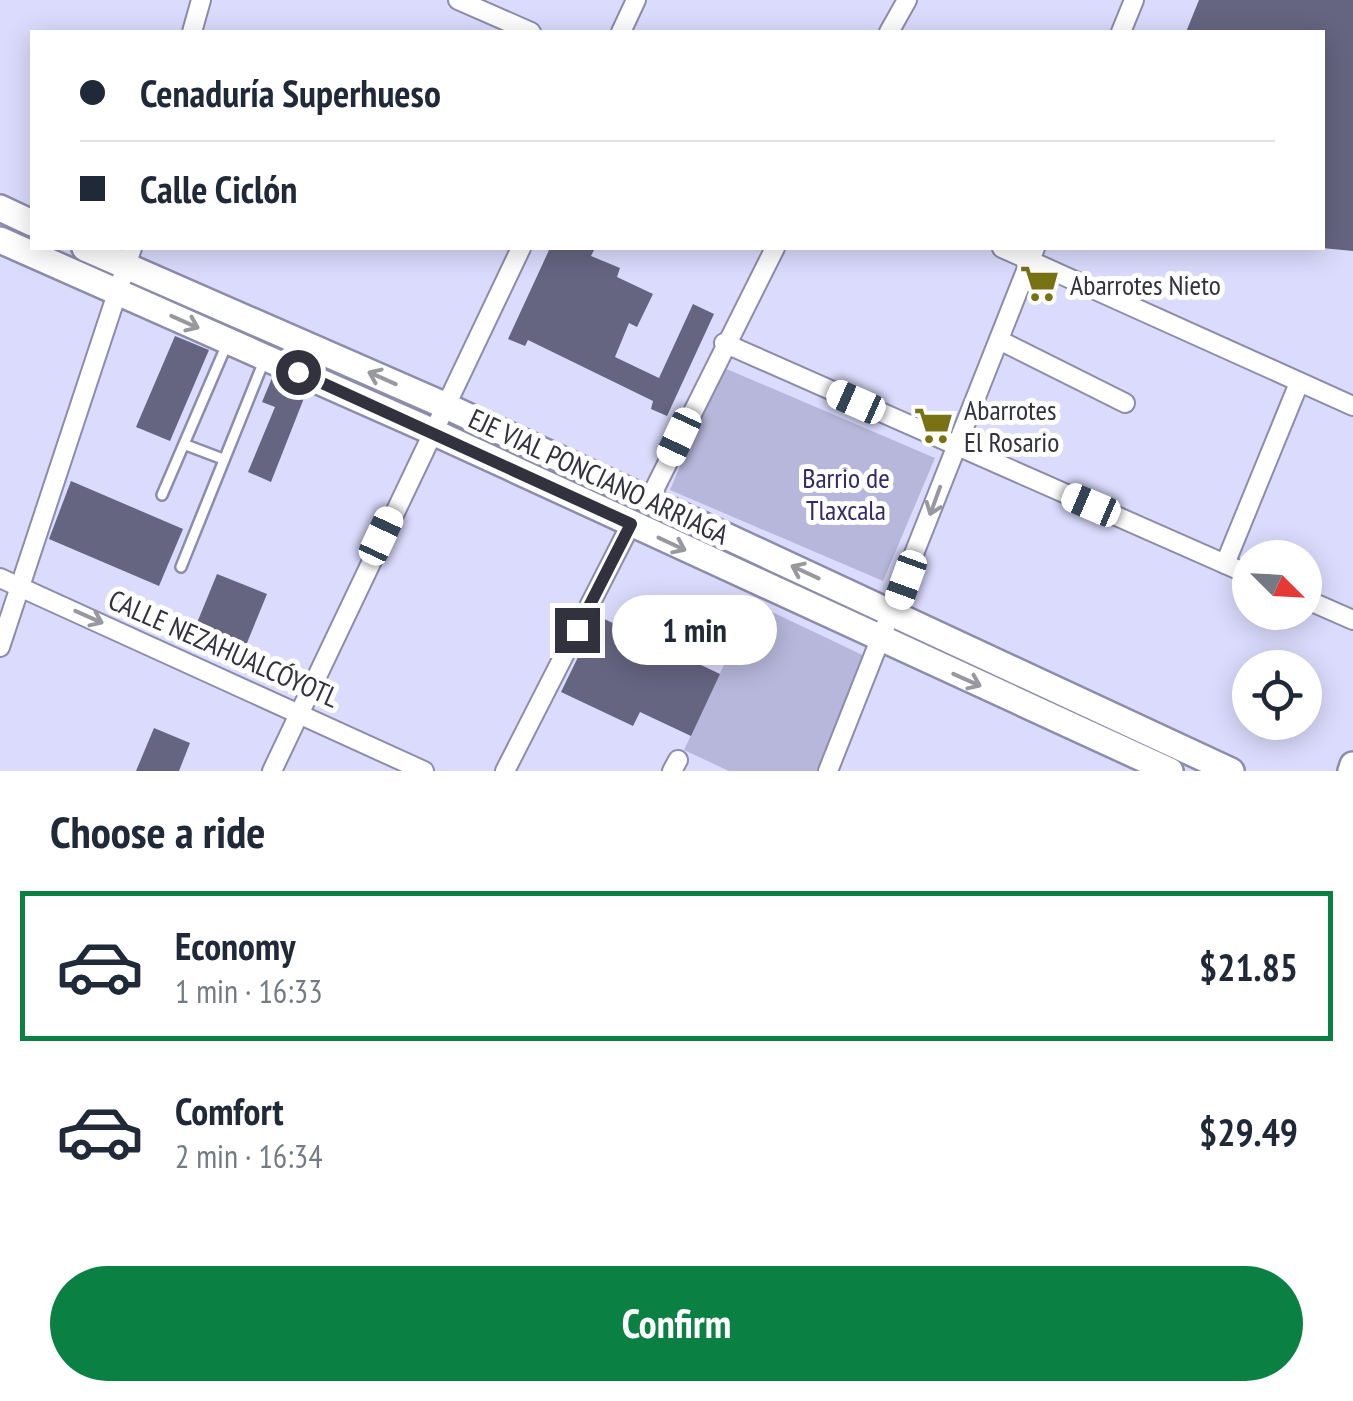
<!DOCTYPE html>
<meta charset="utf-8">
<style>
:root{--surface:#fff;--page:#f6f6f7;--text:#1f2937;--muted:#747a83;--line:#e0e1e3;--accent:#0b8043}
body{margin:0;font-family:"PT Sans Narrow",sans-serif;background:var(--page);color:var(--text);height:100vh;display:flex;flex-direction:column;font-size:38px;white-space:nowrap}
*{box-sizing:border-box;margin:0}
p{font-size:32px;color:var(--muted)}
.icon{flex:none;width:55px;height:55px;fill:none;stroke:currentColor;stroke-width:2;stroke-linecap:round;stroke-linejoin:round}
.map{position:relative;height:771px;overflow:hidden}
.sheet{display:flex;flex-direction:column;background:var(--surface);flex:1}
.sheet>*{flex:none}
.top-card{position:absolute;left:30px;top:30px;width:1295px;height:220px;border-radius:0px;box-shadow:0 5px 25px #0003;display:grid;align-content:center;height:220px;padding:0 50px;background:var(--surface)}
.needle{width:65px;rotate:114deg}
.controls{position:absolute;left:1232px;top:540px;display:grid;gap:20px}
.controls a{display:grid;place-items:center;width:90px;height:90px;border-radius:50%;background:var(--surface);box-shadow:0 5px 25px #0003;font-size:50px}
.end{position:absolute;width:45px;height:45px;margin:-22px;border:12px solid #32323f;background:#fff;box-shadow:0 0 0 5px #fff}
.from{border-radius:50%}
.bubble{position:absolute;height:70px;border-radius:35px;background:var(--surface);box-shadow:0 5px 25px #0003;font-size:32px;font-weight:800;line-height:70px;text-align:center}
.car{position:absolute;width:30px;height:60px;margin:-30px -15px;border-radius:12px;box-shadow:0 0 8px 2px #0007;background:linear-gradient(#fff 24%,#345 0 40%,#fff 0 76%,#345 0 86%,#fff 0)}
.top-card b{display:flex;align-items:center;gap:35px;height:95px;font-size:38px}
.top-card b+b{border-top:2px solid var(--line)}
.top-card i{width:25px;height:25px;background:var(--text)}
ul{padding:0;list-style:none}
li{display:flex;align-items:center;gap:30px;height:150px;margin:0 20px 15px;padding:0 30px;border:5px solid transparent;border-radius:0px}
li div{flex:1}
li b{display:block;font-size:38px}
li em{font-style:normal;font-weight:800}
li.current{border-color:var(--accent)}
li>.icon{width:90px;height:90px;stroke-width:1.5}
h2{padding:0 50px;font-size:45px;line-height:120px}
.cta{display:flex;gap:20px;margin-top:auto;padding:20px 50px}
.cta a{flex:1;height:115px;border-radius:60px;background:var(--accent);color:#fff;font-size:40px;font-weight:800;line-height:115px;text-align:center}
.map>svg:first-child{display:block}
</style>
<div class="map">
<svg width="1353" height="771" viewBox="0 0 1353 771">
<rect width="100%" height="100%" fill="#dbdbfd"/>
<g fill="#b7b7db">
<polygon points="722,367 935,458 883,581 670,490"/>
<polygon points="753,603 871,659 818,771 729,771 684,750"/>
</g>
<g fill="#656582">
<polygon points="1199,0 1353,0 1353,251 1322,248 1322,32 1186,32"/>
<polygon points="550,248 595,248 591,256 620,268 617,277 653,294 637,327 629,323 615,357 659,378 693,304 714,314 667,416 651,409 653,401 528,340 525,346 508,339"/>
<polygon points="175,336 209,350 170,441 136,427"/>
<polygon points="272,378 306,393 271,482 248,472 275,407 262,402"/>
<polygon points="71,481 183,529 159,586 49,539"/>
<polygon points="217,574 267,594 240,660 190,640"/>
<polygon points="598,616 720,674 691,736 640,712 633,726 561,692"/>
<polygon points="154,728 190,743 179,771 136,771"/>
</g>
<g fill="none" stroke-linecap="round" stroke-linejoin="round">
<defs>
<g id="lane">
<polyline points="186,445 223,459"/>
<polyline points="162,495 227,344"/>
<polyline points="181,567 264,361"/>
</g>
<g id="street">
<polyline points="458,0 531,32"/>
<polyline points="192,32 201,0"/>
<polyline points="621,32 636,0"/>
<polyline points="889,32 907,0"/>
<polyline points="1121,32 1134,0"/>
<polyline points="1002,248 1353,406"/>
<polyline points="999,340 1125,403"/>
<polyline points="724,343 1250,575"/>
<polyline points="649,500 775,248"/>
<polyline points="1225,564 1299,383"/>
<polyline points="0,578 424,771"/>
<polyline points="1305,599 1353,620"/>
<polyline points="0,647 132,248"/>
<polyline points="272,771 521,248"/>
<polyline points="505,771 631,524"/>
<polyline points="672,771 678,760"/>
<polyline points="828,771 1035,248"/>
</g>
<g id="secondary">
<polyline points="0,208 32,223"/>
<polyline points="0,240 431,431 1170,771"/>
<polyline points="85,248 444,405 1231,771"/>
<polyline points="1351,771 1353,765"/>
</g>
</defs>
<use href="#lane" stroke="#8c8cab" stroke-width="14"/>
<use href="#street" stroke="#8c8cab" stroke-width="22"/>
<use href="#secondary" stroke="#8c8cab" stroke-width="30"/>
<use href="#lane" stroke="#fff" stroke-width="9"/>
<use href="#street" stroke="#fff" stroke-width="18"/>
<use href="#secondary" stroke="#fff" stroke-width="25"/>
</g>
<defs><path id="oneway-shaft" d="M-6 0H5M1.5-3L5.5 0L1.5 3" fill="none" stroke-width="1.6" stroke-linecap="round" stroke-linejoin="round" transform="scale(2.5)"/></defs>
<g stroke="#98989f">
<use href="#oneway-shaft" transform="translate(185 322) rotate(24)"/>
<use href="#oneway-shaft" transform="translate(382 378) rotate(-156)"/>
<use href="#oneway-shaft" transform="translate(935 501) rotate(110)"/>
<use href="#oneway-shaft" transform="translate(672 544) rotate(25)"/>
<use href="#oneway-shaft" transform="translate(805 572) rotate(-155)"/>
<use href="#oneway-shaft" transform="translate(89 617) rotate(24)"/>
<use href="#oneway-shaft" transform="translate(967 680) rotate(24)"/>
</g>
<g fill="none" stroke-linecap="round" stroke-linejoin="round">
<polyline stroke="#32323f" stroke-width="12" points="298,372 631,524 577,630"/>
</g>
<defs>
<symbol id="supermarket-bare" viewBox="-9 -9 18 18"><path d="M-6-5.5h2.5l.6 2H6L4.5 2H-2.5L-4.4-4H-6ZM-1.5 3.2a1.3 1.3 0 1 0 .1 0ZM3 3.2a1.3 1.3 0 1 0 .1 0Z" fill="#797214" stroke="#fff" stroke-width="2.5" paint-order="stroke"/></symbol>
</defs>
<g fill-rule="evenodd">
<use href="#supermarket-bare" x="1012" y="256" width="55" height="55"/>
<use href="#supermarket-bare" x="906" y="398" width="55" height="55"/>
</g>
<g text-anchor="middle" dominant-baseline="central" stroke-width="10" stroke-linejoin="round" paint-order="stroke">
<g font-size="28" fill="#32323f" stroke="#fff" text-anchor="start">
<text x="1070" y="284">Abarrotes Nieto</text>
<text x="964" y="409">Abarrotes<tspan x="964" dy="32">El Rosario</tspan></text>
</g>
<g font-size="28" fill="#32323f" stroke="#fff">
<text transform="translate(599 476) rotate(25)">EJE VIAL PONCIANO ARRIAGA</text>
<text transform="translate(224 648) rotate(24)">CALLE NEZAHUALCÓYOTL</text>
</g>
<g font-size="28" fill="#332a6c" stroke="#fff">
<text x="846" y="477">Barrio de<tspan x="846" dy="32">Tlaxcala</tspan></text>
</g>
</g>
</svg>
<div class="controls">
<a><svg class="needle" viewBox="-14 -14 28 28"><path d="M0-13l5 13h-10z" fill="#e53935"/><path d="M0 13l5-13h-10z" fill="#747a83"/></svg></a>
<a><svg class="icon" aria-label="locate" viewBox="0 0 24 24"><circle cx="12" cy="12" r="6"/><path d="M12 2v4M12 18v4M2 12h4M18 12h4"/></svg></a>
</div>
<i class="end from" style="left:298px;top:372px"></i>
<i class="end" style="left:577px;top:630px"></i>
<div class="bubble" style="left:612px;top:595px;width:165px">1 min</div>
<i class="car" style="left:856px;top:402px;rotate:294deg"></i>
<i class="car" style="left:679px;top:437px;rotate:205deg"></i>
<i class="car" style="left:1091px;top:505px;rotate:293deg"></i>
<i class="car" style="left:381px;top:536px;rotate:25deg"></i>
<i class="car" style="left:906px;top:580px;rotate:200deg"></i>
<div class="top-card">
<b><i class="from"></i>Cenaduría Superhueso</b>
<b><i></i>Calle Ciclón</b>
</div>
</div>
<section class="sheet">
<h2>Choose a ride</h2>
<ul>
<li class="current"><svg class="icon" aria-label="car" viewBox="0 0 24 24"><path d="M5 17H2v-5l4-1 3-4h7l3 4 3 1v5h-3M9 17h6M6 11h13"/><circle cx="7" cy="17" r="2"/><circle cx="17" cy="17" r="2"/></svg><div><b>Economy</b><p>1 min · 16:33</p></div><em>$21.85</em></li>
<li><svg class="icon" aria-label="car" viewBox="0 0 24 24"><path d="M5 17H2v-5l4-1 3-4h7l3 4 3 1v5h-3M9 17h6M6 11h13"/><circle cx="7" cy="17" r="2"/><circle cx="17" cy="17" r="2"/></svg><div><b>Comfort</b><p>2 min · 16:34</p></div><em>$29.49</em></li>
</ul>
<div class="cta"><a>Confirm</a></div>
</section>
